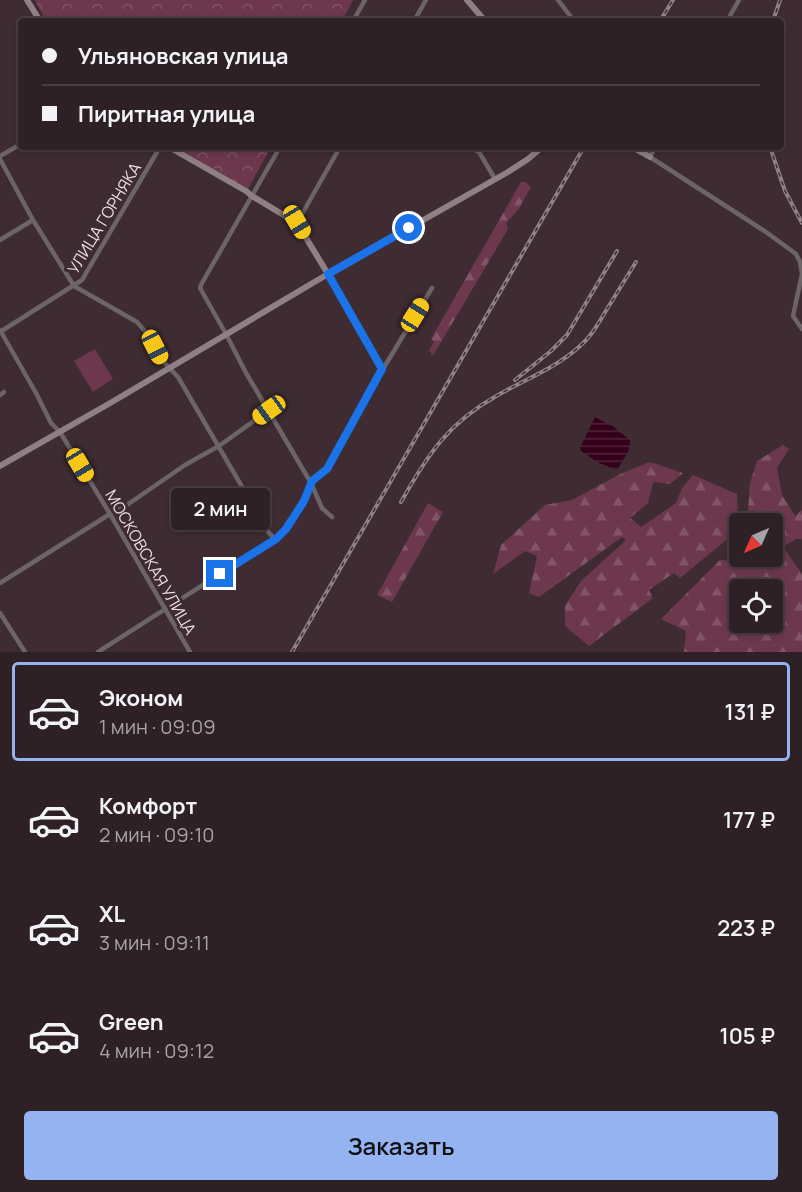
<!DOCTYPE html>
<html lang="ru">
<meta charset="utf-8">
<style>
:root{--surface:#2e2126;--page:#3a2e32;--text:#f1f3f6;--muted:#a7a3a7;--line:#493e43;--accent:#95b2f1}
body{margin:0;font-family:Manrope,sans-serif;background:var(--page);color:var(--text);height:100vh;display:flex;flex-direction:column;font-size:22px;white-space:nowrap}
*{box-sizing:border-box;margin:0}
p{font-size:20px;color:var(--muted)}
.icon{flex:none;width:33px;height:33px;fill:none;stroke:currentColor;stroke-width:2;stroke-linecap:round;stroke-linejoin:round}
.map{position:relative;height:652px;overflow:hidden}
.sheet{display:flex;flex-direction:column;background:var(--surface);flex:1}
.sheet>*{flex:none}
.top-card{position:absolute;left:18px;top:18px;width:766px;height:132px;border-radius:6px;box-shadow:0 3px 9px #0003,0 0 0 2px var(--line);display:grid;align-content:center;height:132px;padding:0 24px;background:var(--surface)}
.needle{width:39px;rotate:225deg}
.fabs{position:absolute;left:729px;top:513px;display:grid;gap:12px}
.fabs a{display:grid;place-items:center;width:54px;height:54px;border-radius:6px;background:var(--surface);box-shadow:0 3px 9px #0003,0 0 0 2px var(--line);font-size:30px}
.end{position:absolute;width:27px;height:27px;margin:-14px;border:8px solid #1a73e8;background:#fff;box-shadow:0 0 0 3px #fff}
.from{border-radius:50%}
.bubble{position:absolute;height:42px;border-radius:6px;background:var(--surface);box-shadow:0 3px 9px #0003,0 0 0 2px var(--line);font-size:20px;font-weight:600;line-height:42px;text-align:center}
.car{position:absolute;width:18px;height:36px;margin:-18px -9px;border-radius:8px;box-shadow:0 0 4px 2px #0007;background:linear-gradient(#f5c518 24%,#345 0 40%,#f5c518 0 76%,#345 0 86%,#f5c518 0)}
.top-card b{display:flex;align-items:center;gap:21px;height:57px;font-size:22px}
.top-card b+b{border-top:2px solid var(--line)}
.top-card i{width:15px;height:15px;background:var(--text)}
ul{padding:10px 0 0;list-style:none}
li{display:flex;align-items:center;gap:18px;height:99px;margin:0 12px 9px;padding:0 12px;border:3px solid transparent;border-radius:6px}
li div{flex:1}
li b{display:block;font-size:22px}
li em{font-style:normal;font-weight:600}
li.selected{border-color:var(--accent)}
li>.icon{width:54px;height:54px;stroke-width:1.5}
.cta{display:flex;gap:12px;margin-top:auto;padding:12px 24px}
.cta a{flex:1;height:69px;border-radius:6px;background:var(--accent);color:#111;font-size:24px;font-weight:600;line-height:69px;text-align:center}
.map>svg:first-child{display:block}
</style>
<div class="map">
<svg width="802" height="652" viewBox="0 0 802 652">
<defs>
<pattern id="forest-firs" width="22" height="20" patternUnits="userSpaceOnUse" patternTransform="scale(1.5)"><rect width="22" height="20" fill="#6d384e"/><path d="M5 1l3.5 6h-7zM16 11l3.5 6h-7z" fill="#825467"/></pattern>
<pattern id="park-crowns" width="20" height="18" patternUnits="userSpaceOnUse" patternTransform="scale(1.5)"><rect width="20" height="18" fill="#6d384e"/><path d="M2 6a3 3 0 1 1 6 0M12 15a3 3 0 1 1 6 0" fill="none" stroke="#825467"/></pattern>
<pattern id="water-rules" width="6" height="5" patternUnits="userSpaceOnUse" patternTransform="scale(1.5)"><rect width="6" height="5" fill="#34001b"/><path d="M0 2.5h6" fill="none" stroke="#52253c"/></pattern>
</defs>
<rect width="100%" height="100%" fill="#3e2c32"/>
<g fill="url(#forest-firs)" fill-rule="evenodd">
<polygon points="521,182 525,182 531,187 518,210 506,223 508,229 434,354 431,355 431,351 428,352 434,342 431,339"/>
<path d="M783,445L789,449L777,468L782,495L795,516L802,510V539H796L783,547L802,574V652H684L686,631L661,619L720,560L736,561L739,555L740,556H772V524L747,523L750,483L757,461ZM740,590H772V622H740Z"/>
<polygon points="650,462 683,473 670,484 653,482 648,503 630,518 641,527 676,503 682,488 693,475 737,494 738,519 735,533 680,578 674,573 649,590 653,598 589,646 565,626 565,606 581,581 626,540 622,537 539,597 529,593 537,556 525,551 493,574 501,545 545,505 572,500 622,473"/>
<polygon points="428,503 443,512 392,602 377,595"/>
</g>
<g fill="url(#park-crowns)">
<polygon points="35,0 353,0 342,21 46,21"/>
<polygon points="175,147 271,147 248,189"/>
</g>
<polygon fill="#6d384e" points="95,349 113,379 93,392 74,361"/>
<polygon fill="url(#water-rules)" points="595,417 614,427 630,440 629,450 617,470 599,463 581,451 580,448"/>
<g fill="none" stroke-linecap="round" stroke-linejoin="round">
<g stroke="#6d6467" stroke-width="4.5">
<polyline points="558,0 574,21"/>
<polyline points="353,21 365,0"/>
<polyline points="414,21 426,0"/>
<polyline points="727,21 739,0"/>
<polyline points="280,147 202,283 200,288 226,334 246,373 311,483 322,508 332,517"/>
<polyline points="469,147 479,152 495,179"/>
<polyline points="655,147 650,157 766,232 796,254 800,262 802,274 793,316 802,329"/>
<polyline points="0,156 21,144"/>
<polyline points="0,159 33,220 74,286 137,322 149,336 160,358 178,377 269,533 275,539"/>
<polyline points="297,223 340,147"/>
<polyline points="0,240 33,220"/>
<polyline points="328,274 382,368"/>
<polyline points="0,330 36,393 51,423 60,432 110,514 190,652"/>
<polyline points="0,332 82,280 160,147"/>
<polyline points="0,395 4,392"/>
<polyline points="0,583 110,514 121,509 185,465 219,446 269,410"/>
<polyline points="0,613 25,652"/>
<polyline points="98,652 275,539 286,529 304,501 312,481 327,469 363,402 432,288"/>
</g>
<g stroke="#8f8085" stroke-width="6">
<polyline points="27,0 40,21"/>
<polyline points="467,0 485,21"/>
<polyline points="169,147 246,191 252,196 297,223 328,274"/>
<polyline points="632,147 650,157"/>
<polyline points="0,466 112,402 328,274 508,172 528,159 542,147"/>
</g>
<defs>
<g id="rail">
<polyline points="660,21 673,0"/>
<polyline points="773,21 780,0"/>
<polyline points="770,147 785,191 802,223"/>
<polyline points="515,380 551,351 567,335 617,251"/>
<path d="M401,502C428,454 448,423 498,395C526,379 556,368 580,346C592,336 599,322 607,309C617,293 626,278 636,262"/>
<polyline points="292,652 584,147"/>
</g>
</defs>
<use href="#rail" stroke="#918287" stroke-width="4"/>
<use href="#rail" stroke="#3e2c32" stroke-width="1.5" stroke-dasharray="4.5" stroke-linecap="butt"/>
</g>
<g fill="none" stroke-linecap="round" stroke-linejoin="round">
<polyline stroke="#1a73e8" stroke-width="8" points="220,574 276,539 286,529 304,501 312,481 327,469 382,369 328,274 409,228"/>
</g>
<g text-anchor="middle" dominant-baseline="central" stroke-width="6" stroke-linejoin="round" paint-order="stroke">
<g font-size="16" fill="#eadee2" stroke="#3e2c32">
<text transform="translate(104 218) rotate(-59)">УЛИЦА ГОРНЯКА</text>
<text transform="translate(151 562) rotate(60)">МОСКОВСКАЯ УЛИЦА</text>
</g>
</g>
</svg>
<div class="fabs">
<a><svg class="needle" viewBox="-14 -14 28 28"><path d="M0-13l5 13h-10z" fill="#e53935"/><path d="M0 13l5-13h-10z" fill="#a7a3a7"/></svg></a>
<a><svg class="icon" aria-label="locate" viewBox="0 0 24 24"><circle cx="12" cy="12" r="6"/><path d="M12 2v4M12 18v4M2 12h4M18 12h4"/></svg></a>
</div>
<i class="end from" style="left:409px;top:228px"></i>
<i class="end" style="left:220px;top:574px"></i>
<div class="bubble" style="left:171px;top:488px;width:99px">2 мин</div>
<i class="car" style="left:297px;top:222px;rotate:149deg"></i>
<i class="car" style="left:415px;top:315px;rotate:32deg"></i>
<i class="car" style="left:155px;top:347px;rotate:153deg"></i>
<i class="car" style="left:269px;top:410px;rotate:234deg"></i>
<i class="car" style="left:80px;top:465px;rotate:149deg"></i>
<div class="top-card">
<b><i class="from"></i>Ульяновская улица</b>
<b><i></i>Пиритная улица</b>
</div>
</div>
<section class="sheet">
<ul>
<li class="selected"><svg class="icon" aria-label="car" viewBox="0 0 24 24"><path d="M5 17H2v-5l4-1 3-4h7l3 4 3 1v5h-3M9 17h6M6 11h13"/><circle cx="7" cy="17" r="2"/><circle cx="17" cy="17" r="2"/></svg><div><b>Эконом</b><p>1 мин · 09:09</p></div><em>131 ₽</em></li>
<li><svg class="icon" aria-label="car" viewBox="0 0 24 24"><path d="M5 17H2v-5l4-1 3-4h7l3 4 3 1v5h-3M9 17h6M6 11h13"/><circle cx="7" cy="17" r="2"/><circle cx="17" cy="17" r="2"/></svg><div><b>Комфорт</b><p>2 мин · 09:10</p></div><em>177 ₽</em></li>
<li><svg class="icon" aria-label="car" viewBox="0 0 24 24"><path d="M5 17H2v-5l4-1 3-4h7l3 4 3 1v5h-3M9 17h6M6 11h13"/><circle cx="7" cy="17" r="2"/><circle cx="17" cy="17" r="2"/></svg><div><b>XL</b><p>3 мин · 09:11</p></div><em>223 ₽</em></li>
<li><svg class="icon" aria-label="car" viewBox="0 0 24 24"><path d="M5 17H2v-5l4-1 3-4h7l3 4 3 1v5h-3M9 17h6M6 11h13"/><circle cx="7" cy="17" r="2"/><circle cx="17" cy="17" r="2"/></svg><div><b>Green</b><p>4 мин · 09:12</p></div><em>105 ₽</em></li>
</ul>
<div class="cta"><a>Заказать</a></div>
</section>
